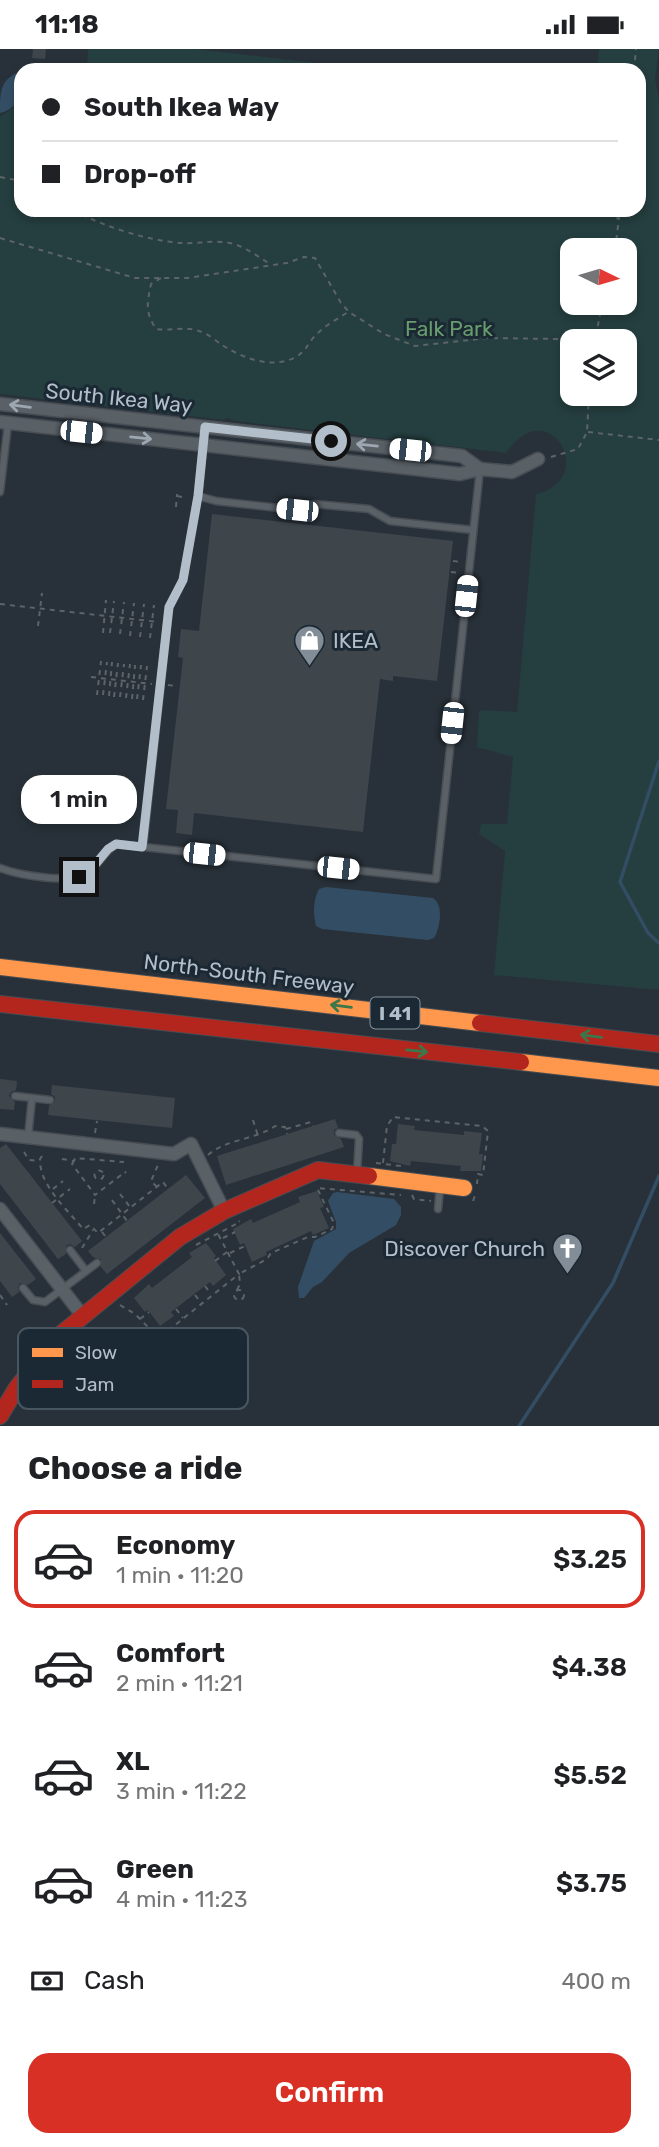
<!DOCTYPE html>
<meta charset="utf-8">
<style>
:root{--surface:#fff;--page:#f2f2f2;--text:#202124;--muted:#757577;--line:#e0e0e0;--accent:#d93025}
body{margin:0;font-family:Rubik,sans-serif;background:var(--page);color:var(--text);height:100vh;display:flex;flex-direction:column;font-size:26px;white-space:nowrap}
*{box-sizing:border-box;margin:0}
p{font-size:23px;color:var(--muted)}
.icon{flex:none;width:38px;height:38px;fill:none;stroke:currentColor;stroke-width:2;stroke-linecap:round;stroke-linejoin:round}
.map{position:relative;height:1377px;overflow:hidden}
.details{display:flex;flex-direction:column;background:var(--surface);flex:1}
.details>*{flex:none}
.hud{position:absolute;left:14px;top:14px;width:632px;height:154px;border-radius:21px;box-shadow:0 4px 10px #0003;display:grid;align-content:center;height:154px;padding:0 28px;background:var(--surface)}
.needle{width:46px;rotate:95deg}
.controls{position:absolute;left:560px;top:189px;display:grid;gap:14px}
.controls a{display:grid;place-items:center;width:77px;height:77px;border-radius:14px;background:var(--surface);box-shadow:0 4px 10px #0003;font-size:35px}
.end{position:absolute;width:32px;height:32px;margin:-16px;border:9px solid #b2bfca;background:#111;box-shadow:0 0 0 4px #111}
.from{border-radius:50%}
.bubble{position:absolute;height:49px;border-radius:21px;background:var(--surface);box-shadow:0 4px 10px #0003;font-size:23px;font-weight:600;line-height:49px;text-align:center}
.car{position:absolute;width:21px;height:42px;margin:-21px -10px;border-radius:9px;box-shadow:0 0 5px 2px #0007;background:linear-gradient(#fff 24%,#345 0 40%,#fff 0 76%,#345 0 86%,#fff 0)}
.hud b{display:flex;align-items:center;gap:24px;height:66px;font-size:26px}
.hud b+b{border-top:2px solid var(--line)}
.hud i{width:18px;height:18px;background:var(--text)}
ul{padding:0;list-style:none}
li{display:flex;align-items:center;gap:21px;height:98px;margin:0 14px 10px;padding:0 14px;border:4px solid transparent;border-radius:21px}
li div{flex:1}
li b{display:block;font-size:26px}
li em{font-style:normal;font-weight:600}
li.active{border-color:var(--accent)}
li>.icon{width:63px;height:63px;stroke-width:1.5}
h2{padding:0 28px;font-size:32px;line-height:84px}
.pay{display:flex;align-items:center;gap:18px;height:77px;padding:0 28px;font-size:26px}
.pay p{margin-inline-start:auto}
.button{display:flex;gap:14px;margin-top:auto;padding:14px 28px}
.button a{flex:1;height:80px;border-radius:21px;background:var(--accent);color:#fff;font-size:28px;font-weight:600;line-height:80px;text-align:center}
.status{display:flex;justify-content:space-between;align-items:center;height:49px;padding:0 35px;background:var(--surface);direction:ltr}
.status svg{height:19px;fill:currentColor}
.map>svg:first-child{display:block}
</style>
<div class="status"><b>11:18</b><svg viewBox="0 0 49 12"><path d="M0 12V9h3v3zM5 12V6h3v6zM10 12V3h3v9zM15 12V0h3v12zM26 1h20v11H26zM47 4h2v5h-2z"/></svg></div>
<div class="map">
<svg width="659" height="1377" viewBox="0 0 659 1377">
<rect width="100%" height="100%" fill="#283139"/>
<g fill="#253e3f" fill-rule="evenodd">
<polygon points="88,0 195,0 378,21 54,21 70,15 77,18 87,15"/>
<path d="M599,0H659L655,31L659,49V941L494,926L505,802L479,785L481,775H507L513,708L477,698L479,662L484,661L517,663L536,445C600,430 548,341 506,404L236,372L227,369L224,371L0,345V68L21,53V161H639V21H597ZM572,201H625V254H572ZM572,292H625V345H572Z"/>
</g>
<g fill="#334e64">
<path d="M16,24H21C21,42 21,59 0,64C0,43 0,33 16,24Z"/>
<path d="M326,838L433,849C444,856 440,879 434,889L428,891L322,880L316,877C313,865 313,851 319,840Z"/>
<polygon points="337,1143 394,1150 401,1158 401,1166 396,1176 349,1204 322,1233 313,1238 304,1249 299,1249 298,1238 314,1192 336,1180 336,1173 328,1152 333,1144"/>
</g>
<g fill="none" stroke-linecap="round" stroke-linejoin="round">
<g stroke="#334e64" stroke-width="3.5">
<polyline points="659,712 620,833 648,884 659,894"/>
<polyline points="519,1377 613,1234 659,1127"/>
</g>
</g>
<g fill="#3e464c">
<polygon points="33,0 46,0 45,10 32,9"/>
<polygon points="212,465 453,492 437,632 393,627 393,632 380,630 363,783 194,764 192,786 176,784 178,761 166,760 183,609 178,608 181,580 199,582"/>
<polygon points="0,1030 17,1032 16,1041 11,1043 9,1047 15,1053 14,1061 0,1060"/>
<polygon points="52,1036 175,1049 172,1079 48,1066 49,1057 55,1052 55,1048 51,1045"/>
<polygon points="335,1070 338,1079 334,1081 334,1086 341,1090 344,1098 226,1136 217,1107"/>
<polygon points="398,1075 415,1077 414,1081 464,1086 464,1082 482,1084 479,1105 483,1105 481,1122 460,1122 461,1117 411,1112 410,1117 390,1112 392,1095 396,1095"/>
<polygon points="6,1095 82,1192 75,1198 70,1195 66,1197 66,1205 58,1210 0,1135 0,1099"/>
<polygon points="186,1126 205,1149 107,1225 101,1218 101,1210 94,1209 88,1202"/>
<polygon points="317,1142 324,1158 320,1159 329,1179 313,1186 311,1182 266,1203 267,1206 252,1213 244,1194 240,1196 233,1180 251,1170 253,1174 300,1153 298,1148"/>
<polygon points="0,1184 36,1230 28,1236 20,1234 18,1238 19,1243 12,1248 0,1232"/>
<polygon points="206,1194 216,1207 214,1209 226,1226 213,1237 210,1233 171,1263 174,1267 160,1277 148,1261 145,1263 134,1249 149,1235 152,1239 192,1208 189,1204"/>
</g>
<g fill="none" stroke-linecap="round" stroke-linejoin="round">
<defs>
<g id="lane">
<polyline points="0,443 8,375"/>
<polyline points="198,447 216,452 297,461 314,455 369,460 390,472 473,481"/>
<polyline points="143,798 169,558 183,531 198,447 205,378"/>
<path d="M0,819C18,826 72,836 88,823C99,815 104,803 116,795L436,830L480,420"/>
<polyline points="15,1047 50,1051"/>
<polyline points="339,1084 356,1086 359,1090 357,1124"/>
<polyline points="28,1088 32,1049"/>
<polyline points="438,1160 440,1138"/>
<polyline points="70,1201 86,1222"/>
<polyline points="23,1239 33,1251 45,1253 97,1214"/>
</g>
<g id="street">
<polyline points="0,355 462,407 480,420"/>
<polyline points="0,373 460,425 480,420 512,423 538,410"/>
<polyline points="0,1085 174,1105 191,1095 224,1162"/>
<polyline points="0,1160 82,1266"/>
</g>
<g id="slow">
<polyline points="0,918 480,974"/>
<polyline points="521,1013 659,1029"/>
<polyline points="369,1127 464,1139"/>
</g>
<g id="jam">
<polyline points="0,955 521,1013"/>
<polyline points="480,974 659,995"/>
<polyline points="0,1367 16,1340 55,1290 180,1188 224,1162 318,1121 369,1127"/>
</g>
</defs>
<use href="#lane" stroke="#474d53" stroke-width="9"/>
<use href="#street" stroke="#474d53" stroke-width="15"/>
<use href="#slow" stroke="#474d53" stroke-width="18"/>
<use href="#jam" stroke="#474d53" stroke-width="18"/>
<g stroke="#5c6469" stroke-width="2" stroke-dasharray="5 5" stroke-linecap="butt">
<polyline points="634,21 636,0"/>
<polyline points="0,128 21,132"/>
<path d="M73,161C102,177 148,192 182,194C195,195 208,192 221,193C239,193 254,205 270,215"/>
<polyline points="610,161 618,170"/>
<polyline points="0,189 135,229 188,229 287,214 304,208 315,209 341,254 349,263 384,285 415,297 488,289 558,290 574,283 589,283 596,288 596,292"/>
<polyline points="615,201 620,161"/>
<path d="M161,229L151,235C147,254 145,263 156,280C170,282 185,277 199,282C207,284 215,291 222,296C243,309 270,320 294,309C304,304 307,297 313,289C322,278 336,271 348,263"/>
<polyline points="596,287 602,254"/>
<polyline points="588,383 659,391"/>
<polyline points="551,408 578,400 587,383 589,345"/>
<polyline points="177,447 187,449"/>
<polyline points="176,458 177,445"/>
<polyline points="453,512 461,513"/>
<polyline points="451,523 460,524"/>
<polyline points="0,555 159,573"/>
<polyline points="38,577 42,544"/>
<polyline points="103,584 106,551"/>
<polyline points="110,584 114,552"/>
<polyline points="120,585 124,553"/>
<polyline points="130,587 134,554"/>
<polyline points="140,588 144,555"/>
<polyline points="150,589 154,556"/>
<polyline points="91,628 152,635"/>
<polyline points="168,636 176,637"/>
<polyline points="97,646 101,612"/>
<polyline points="103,646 107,613"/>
<polyline points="109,647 112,613"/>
<polyline points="114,648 118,614"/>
<polyline points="120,648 124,615"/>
<polyline points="126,649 130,615"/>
<polyline points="132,650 135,616"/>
<polyline points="137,650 141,616"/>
<polyline points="143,651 147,617"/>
<polyline points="253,1071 258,1087"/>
<polyline points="286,1080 311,1073 313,1077"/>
<polyline points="95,1084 97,1072"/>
<polyline points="24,1103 29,1111 39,1112"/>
<path d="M208,1106C226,1090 255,1091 275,1077L285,1078L287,1085"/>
<path d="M42,1107L40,1110C39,1136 67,1160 83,1180L90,1176L98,1184L163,1133L168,1140"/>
<polyline points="62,1110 74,1112 75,1109 124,1113"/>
<polyline points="74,1112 72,1115 95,1146 125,1123 126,1124"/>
<polyline points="376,1114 401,1117"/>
<polyline points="383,1114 387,1077 393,1068 482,1077 488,1082 483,1126 478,1125 477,1135"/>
<circle cx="99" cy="1126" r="4.5"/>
<polyline points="157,1138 151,1132 158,1116"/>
<polyline points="53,1140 63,1132"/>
<polyline points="120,1145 130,1158"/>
<polyline points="412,1146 414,1150 431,1152"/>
<polyline points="112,1151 127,1172"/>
<polyline points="473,1152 476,1144"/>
<polyline points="52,1154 70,1140"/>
<polyline points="94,1155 95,1147"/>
<polyline points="102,1183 106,1188"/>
<polyline points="223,1189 235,1183"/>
<polyline points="196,1196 240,1173 239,1172"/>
<polyline points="82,1199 93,1181"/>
<polyline points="230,1204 245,1197"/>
<polyline points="215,1212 227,1203"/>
<polyline points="205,1237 211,1245"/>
<polyline points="237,1241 240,1235 239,1225 267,1210 271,1204 308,1188 315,1188 332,1180 334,1174 317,1139 401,1146"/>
<circle cx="239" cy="1246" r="5"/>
<polyline points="0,1246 7,1256"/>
<polyline points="195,1246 202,1255"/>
<polyline points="120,1256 135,1265 155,1285 165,1284 239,1225 217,1183"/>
<polyline points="176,1260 183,1269"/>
<polyline points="140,1270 149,1263"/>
</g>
<use href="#lane" stroke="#596066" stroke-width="6"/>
<use href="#street" stroke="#596066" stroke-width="12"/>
<use href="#slow" stroke="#ff974d" stroke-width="16"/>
<use href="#jam" stroke="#b3261e" stroke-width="16"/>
</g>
<defs><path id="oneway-shaft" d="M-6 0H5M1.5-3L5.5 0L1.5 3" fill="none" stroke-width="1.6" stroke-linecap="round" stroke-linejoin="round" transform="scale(1.75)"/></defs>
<g stroke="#9ca7b1">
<use href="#oneway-shaft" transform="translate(20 357) rotate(-173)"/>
<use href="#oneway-shaft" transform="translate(141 389) rotate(6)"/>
<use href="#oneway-shaft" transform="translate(367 396) rotate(-174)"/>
</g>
<g stroke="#3b774b">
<use href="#oneway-shaft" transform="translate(341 957) rotate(-173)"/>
<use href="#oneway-shaft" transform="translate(591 987) rotate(-173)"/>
<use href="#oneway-shaft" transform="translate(417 1002) rotate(6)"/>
</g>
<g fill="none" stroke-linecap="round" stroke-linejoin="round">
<polyline stroke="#b2bfca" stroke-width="9" points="79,828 89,823 108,800 116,795 142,798 169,558 183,531 198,447 205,378 331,392"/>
</g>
<defs>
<symbol id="shop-pin" viewBox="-11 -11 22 30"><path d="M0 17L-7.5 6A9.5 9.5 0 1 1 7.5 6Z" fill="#828d97" stroke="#1b2934"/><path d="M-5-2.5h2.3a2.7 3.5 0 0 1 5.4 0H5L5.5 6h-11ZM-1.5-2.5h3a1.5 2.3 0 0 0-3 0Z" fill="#fff"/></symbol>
<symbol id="church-pin" viewBox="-11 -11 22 30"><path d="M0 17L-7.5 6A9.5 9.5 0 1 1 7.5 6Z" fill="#828d97" stroke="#1b2934"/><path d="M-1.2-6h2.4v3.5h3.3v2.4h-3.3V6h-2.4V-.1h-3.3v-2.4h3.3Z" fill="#fff"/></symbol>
</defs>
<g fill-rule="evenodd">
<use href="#shop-pin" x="292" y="574" width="35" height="47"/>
<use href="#church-pin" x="550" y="1182" width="35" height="47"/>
</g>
<g text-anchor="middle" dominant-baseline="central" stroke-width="6" stroke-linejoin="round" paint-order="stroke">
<rect fill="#1b2934" stroke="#85929d" stroke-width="2" x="370.5" y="948.5" width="49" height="31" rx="5"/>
<g font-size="19" font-weight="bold" fill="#b2bfca">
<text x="395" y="964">I 41</text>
</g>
<g font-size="21" fill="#689d6d" stroke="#1b2934">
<text x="449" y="279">Falk Park</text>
</g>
<g font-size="21" fill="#b2bfca" stroke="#1b2934">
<text transform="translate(119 349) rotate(6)">South Ikea Way</text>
<text transform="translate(249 925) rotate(7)">North-South Freeway</text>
</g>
<g font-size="21" fill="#b2bfca" stroke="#1b2934" text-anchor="start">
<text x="333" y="591">IKEA</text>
<text x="545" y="1199" text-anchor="end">Discover Church</text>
</g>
</g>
<rect x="18" y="1279" width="230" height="81" rx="10" fill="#1b2934" stroke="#485661" stroke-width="2"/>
<rect x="32" y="1299" width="31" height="9" fill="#ff974d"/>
<rect x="32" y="1331" width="31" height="8" fill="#b3261e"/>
<g font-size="19" fill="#b2bfca">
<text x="75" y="1310">Slow</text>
<text x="75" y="1342">Jam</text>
</g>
</svg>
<div class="controls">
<a><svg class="needle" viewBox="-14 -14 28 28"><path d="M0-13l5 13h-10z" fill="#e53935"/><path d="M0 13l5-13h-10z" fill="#757577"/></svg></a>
<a><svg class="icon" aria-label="layers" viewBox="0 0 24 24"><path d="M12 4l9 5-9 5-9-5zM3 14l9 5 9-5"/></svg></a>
</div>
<i class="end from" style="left:331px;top:392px"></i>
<i class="end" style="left:79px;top:828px"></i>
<div class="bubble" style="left:21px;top:726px;width:116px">1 min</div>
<i class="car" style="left:81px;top:383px;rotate:96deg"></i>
<i class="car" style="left:410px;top:401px;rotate:276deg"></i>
<i class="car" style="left:297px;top:461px;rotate:276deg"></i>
<i class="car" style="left:466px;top:547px;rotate:6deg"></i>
<i class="car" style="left:452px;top:674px;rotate:186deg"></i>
<i class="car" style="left:204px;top:805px;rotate:96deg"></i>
<i class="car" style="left:338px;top:819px;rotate:96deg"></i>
<div class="hud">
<b><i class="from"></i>South Ikea Way</b>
<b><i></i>Drop-off</b>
</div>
</div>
<section class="details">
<h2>Choose a ride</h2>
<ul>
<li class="active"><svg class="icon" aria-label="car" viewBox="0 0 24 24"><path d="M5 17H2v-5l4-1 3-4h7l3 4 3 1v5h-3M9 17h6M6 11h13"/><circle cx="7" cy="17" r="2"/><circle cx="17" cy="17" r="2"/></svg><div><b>Economy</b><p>1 min · 11:20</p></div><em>$3.25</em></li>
<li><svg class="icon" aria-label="car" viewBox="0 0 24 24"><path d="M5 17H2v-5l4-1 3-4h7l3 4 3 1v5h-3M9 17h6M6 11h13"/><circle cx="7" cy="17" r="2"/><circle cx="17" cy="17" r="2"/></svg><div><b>Comfort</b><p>2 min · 11:21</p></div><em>$4.38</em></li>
<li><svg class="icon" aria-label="car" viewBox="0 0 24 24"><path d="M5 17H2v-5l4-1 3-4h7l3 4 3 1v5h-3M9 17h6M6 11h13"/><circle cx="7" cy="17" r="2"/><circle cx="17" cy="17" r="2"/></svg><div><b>XL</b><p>3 min · 11:22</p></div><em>$5.52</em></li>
<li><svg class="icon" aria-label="car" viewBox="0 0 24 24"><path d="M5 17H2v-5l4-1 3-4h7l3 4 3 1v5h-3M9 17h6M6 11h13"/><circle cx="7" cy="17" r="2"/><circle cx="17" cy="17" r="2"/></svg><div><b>Green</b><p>4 min · 11:23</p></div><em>$3.75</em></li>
</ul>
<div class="pay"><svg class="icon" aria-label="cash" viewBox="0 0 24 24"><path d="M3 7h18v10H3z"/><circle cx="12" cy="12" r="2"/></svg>Cash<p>400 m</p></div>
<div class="button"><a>Confirm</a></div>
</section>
